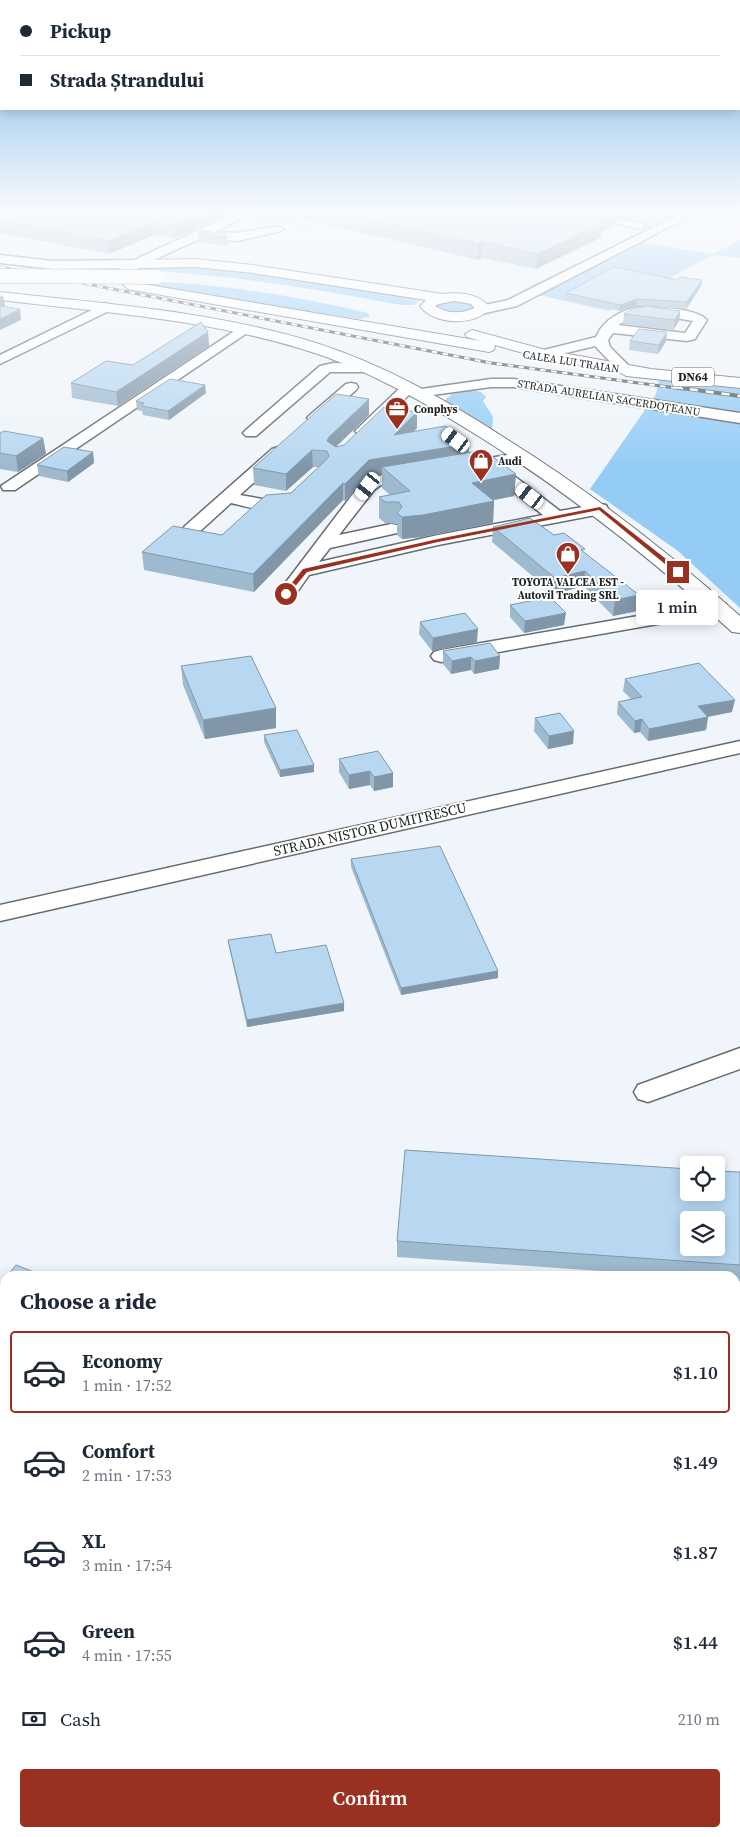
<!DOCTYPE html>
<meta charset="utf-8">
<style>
:root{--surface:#fff;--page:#f6f6f7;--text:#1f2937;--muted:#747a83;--line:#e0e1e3;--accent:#9a301f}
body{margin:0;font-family:"Source Serif 4",serif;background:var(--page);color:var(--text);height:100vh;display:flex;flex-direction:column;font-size:19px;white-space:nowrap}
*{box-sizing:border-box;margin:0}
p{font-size:16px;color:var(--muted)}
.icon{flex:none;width:28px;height:28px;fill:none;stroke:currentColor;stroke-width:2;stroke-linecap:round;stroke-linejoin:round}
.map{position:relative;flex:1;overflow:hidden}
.panel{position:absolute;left:0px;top:1271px;width:740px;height:566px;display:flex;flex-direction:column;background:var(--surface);border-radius:15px 15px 0 0;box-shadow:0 2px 12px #0003}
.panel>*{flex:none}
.guide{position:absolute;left:0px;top:0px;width:740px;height:110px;box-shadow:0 2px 12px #0003;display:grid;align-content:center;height:110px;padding:0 20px;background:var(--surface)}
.buttons{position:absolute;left:680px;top:1156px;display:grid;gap:10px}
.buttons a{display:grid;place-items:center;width:45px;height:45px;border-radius:5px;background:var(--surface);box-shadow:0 2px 12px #0003;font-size:25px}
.end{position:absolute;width:22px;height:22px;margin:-11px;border:6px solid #9a301f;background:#fff;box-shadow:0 0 0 2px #fff}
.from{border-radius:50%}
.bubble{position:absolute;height:35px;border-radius:5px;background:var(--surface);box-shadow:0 2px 12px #0003;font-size:16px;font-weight:600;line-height:35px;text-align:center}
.car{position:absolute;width:15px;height:30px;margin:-15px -8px;border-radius:6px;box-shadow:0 0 4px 1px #0007;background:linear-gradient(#fff 24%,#345 0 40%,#fff 0 76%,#345 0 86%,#fff 0)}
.guide b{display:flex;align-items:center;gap:18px;height:48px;font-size:19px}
.guide b+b{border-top:1px solid var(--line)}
.guide i{width:12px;height:12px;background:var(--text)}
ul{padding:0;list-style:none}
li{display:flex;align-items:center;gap:15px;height:82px;margin:0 10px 8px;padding:0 10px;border:2px solid transparent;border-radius:5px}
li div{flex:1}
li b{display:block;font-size:19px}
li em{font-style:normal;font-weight:600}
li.active{border-color:var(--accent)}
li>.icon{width:45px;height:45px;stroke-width:1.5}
h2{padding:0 20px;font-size:22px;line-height:60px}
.pay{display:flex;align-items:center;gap:12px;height:55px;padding:0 20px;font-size:19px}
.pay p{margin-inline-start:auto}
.action{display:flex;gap:10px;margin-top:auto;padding:10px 20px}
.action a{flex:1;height:58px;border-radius:5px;background:var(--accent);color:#fff;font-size:20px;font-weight:600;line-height:58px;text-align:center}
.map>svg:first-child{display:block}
</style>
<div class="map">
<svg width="740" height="1837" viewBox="0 0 740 1837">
<rect width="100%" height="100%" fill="#eff5fa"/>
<g fill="#95ccf5">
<polygon points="263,211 303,211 286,221 325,230 249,218"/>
<polygon points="559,211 700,211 642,243 712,254 740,240 740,258 712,255 609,311 521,291 644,230"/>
<path d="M207,266L416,297L419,301L414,305H401C312,288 226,274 135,270L137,267Z"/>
<path d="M132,281C212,282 290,295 368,313L370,316L360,319L148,287Z"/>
<path d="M450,300L471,304L473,308C462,315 449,312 436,308V304Z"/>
<polygon points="659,380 740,389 740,608 678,551 590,489 656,394"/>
<polygon points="470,390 481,392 486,397 483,401 493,417 492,431 444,401 452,394"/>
</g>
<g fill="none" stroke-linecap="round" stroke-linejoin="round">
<defs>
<g id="minor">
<polygon points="240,211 255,211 215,232 237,233 278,226 284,229 278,232 237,241 202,238 136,268 53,269 0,263 0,255 53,261 134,260"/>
<polygon points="565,211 587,211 643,224 645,226 639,229"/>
<polygon points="686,211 700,211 517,306 481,314 474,310 476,307 508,300"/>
<polygon points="106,303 113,307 111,310 0,364 0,355"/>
<path d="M636,307C651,306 697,308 707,320L695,339L687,341L613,333L608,340L610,347L630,367L623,371L618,370L595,346L545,358L538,354L540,351L596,337C599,333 598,331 602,327C611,316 622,311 636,307ZM637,315H658L693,321L685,333L618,325Z"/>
<polygon points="242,326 249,330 247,333 15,490 3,490 1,486"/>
<polygon points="333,363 369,364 376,368 369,372 330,372 256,436 246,436 243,433 246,430 320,366"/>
<polygon points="491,379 514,379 740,413 740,423 514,387 491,387 418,397 411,393 368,434 358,434 355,431 403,385 413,385 414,390"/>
<polygon points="351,383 356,384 358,387 356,390 320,421 310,421 307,418 310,415 346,384"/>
<path d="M278,447L284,449L286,452L284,455L240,495L268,500L288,496L294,497L296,501C284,519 248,507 231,503L197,534H185L182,530L185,526L272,449Z"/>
<path d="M525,452L533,457L531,460L501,466L560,511L600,504L606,505L608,509L606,513L438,545L309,575L293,598H279L277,594L362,482C372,476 418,465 425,475L423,478L381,485L374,490L339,535L391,524L397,525L400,529L397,533L330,548L319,562L438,535L543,515L485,469L466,472L458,467L466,462Z"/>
<polygon points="719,602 726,604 728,608 726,612 441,662 434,660 431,656 434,652 441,650"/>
<polygon points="740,741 740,753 0,921 0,905"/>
<polygon points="740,1048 740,1069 648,1102 638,1099 634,1092 638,1085"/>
<polygon points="0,1755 5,1757 5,1799 0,1797"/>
<polygon points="83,1832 132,1832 133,1837 85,1837"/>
</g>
<g id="major">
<path d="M195,259L253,265L443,294C460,292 479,293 490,308C476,327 433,325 420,306L426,300L253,273L195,267L139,268L129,276L137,283L481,341L467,337L465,334L472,330L546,350L651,369L740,378V388L626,376L619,372L545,359L495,345L494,350L489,352L133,290L128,289L115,277L122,266L136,260ZM454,301L471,304L474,308C462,314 447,314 435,306L439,304Z"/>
<path d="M0,292C106,304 214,311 316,343C385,365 448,401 508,440C591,492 667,551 740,616V633L732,632C653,560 570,494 480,437C424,402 366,368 302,349C204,319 101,312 0,300Z"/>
</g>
</defs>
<use href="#minor" stroke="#666c70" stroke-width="3"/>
<use href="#major" stroke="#666c70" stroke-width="2"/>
<use href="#minor" fill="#fff" fill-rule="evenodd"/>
<use href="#major" fill="#fff" fill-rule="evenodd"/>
<defs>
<polyline id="rail-far1" points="0,267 491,363 683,389"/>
<polyline id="rail" points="674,387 740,396"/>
</defs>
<use href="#rail-far1" stroke="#55585a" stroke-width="3"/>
<use href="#rail" stroke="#55585a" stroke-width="4"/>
<use href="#rail-far1" stroke="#fff" stroke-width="2" stroke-dasharray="5.5" stroke-linecap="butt"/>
<use href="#rail" stroke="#fff" stroke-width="2.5" stroke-dasharray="8" stroke-linecap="butt"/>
<defs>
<polyline id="major-bridge" points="0,276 157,277"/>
</defs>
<use href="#major-bridge" stroke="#666c70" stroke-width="15" stroke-linecap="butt"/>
<use href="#major-bridge" stroke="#fff" stroke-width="14"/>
</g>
<g fill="#9ebacf">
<polygon points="3,211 234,211 176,238 154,235 109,254 0,233 0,214 5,212"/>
<polygon points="299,211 646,211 629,219 617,216 616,225 601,232 600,238 536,269 482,258 478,260 299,218"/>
<polygon points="198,233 227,237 227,246 199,242"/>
<polygon points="677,280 702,280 701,286 686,309 649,306 680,311 679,321 673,330 623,324 624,314 648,306 636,305 619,311 566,300 566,293"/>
<polygon points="208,332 209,346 118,406 72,398 71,383 133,365"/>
<polygon points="630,341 666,341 658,354 629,350"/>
<polygon points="206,393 169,420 143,415 142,411 137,410 136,401"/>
<polygon points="369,415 336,447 417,428 413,432 469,444 469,452 516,474 514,496 493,500 494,501 493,523 422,537 402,539 397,535 397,524 385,523 379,518 379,497 390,495 382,488 382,474 369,476 345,501 343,500 254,592 144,570 142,552 222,535 291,493 319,467 313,467 286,491 254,485 253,468"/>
<polygon points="0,433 43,438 46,454 18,472 0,469"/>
<polygon points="93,452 94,463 68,482 39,476 37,465"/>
<polygon points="493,527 554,535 584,553 637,611 613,616 584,586 554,594 492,542"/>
<polygon points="510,605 564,625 524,633 510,617"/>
<polygon points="420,622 477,642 432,651 419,634"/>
<polygon points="443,651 500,656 499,669 474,674 471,670 451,674 443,664"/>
<polygon points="181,666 276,708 276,728 205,739 183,685"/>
<polygon points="625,679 732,712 708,717 706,730 648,741 640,732 634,733 617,714 618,702 631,699 623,691"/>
<polygon points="535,718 573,744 548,749 534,731"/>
<polygon points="264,735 314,772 280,777 264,742"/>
<polygon points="378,751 393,787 374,791 370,785 349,789 339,772 339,759"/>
<polygon points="351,859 498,971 498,978 401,995 351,867"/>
<polygon points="228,940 276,953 344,1003 344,1011 247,1027 229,947"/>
<polygon points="740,1172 740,1281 735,1281 735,1276 674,1276 397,1257 397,1241"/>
<polygon points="735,1533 740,1533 740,1748 735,1747"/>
</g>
<g fill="#8197a9">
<polygon points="206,211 234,211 176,238 175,225"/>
<polygon points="616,211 617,211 616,225 601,232 600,238 536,269 538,254 593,221"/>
<polygon points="630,211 646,211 629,219"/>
<polygon points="153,222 154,235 109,254 108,241"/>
<polygon points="482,242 482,258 478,260 478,244"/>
<polygon points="702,280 701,286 686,309 687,302"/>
<polygon points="3,295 5,306 0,308 0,297"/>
<polygon points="637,299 636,305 619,311 620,305"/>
<polygon points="20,309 21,320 0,330 0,319"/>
<polygon points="680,311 679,321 673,330 675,320"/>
<polygon points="208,332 209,346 118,406 116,392"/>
<polygon points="667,332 666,341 658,354 659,345"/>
<polygon points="205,385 206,393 169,420 168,411"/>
<polygon points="369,399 369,415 329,453 327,441 329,437"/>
<polygon points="417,412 417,428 394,451 394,435"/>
<polygon points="43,438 46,454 18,472 16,456"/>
<polygon points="469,444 468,460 382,467 382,474 369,476 345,501 345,484 369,460"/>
<polygon points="312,450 313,467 286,491 286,474"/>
<polygon points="93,452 94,463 68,482 67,471"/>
<polygon points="516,474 514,496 471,505 472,483"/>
<polygon points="343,483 343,500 254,592 253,574"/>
<polygon points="494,501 493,523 422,537 402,539 402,517"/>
<polygon points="585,571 584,586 554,594 555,578"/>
<polygon points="639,595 637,611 613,616 615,600"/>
<polygon points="566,613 564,625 524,633 525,621"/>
<polygon points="478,629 477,642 432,651 433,638"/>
<polygon points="500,656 499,669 474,674 475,661"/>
<polygon points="471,657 471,670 451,674 452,661"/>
<polygon points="735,700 732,712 696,719 698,706"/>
<polygon points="276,708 276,728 205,739 203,720"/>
<polygon points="708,717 706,730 648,741 649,729"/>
<polygon points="642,719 640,732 634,733 635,721"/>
<polygon points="574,731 573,744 548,749 549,736"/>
<polygon points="314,765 314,772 280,777 280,770"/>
<polygon points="370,771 370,785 349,789 349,775"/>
<polygon points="393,773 393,787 374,791 374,777"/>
<polygon points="498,971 498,978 401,995 401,988"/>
<polygon points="344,1003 344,1011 247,1027 247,1020"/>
<polygon points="5,1376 5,1413 0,1420 0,1383"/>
<polygon points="5,1616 5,1643 0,1651 0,1624"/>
</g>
<g fill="#b8d8f1" stroke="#8197a9" fill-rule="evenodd">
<polygon points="7,211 139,211 161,215 168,211 206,211 175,225 153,222 108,241 0,220 0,214"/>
<polygon points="333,211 616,211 593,221 602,223 538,254 482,242 478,244"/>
<polygon points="202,231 225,233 227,237 198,233"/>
<polygon points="614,267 677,280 680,277 702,280 687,302 637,299 620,305 566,293"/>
<polygon points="0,306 20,309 0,319"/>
<polygon points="648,306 680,311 675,320 624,314 632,309"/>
<polygon points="201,322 208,332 116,392 71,383 106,361 133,365"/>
<polygon points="639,329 667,332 659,345 630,341"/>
<polygon points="170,379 205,385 168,411 142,406 144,403 136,401"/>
<polygon points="336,394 369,399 329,437 327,441 336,447 344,445 384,407 417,412 394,435 445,426 469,444 369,460 345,484 343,483 253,574 142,552 173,526 222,535 266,495 291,493 327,459 329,456 327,451 312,450 286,474 253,468"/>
<polygon points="4,431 43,438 16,456 0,453 0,433"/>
<polygon points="64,447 93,452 67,471 37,465"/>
<polygon points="484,450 516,474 472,483 494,501 423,515 402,517 397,513 402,507 399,502 385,502 379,497 410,491 382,467"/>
<polygon points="530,518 554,535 564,533 585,549 581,550 639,595 615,600 585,571 555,578 493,527"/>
<polygon points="550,597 566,613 525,621 510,605"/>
<polygon points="465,613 478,629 433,638 420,622"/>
<polygon points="490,643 500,656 475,661 471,657 452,661 443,651"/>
<polygon points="251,656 276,708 203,720 181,666"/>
<polygon points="699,663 735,700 698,706 708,717 649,729 642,719 635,721 618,702 642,697 625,679"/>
<polygon points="560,713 574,731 549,736 535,718"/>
<polygon points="297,730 314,765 280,770 264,735"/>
<polygon points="378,751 393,773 374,777 370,771 349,775 339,759"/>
<polygon points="440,846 498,971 401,988 351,859"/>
<polygon points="271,934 276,953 326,945 344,1003 247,1020 228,940"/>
<path d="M405,1150L689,1169V1192H716V1171L740,1172V1265L397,1241ZM689,1220H716V1248H689Z"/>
<polygon points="16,1265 44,1276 7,1276"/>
<polygon points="5,1279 5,1376 0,1383 0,1285"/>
<polygon points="5,1497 5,1616 0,1624 0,1504"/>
<polygon points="735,1533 740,1533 740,1729 735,1728"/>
</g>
<linearGradient id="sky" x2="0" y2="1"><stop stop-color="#6baee5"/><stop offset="0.45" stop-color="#f8fafd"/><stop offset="1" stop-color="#f8fafd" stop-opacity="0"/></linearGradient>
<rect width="740" height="468" fill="url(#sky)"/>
<polygon fill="#9a301f" points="600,507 680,570 680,573 676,573 599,510 438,542 307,572 288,595 283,594 303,569 438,539"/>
<defs>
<symbol id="office-pin" viewBox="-11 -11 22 30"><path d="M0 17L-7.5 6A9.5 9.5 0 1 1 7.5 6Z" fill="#9a301f" stroke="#fff"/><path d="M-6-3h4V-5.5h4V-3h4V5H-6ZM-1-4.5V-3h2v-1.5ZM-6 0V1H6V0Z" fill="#fff"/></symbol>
<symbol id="shop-pin" viewBox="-11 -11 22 30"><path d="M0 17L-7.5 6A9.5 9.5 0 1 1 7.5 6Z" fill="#9a301f" stroke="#fff"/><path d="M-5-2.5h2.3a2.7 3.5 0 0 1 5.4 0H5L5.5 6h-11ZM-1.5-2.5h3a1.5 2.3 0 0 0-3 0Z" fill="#fff"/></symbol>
</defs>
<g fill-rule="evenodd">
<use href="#office-pin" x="383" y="395" width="28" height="38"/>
<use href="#shop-pin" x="467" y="447" width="28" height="38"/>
<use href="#shop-pin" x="554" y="540" width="28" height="38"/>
</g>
<g text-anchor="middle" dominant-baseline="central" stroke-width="4" stroke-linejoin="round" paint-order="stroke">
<g font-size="11" fill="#1e2122" stroke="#fff">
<text transform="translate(571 362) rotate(9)">CALEA LUI TRAIAN</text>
<text transform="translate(609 398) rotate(9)">STRADA AURELIAN SACERDOȚEANU</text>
</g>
<g font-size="11" font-weight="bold" fill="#1e2122" stroke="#fff" text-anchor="start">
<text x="414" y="409">Conphys</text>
<text x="498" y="461">Audi</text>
<text x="568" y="582" text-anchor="middle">TOYOTA VALCEA EST -<tspan x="568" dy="13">Autovil Trading SRL</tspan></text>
</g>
<rect fill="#fff" stroke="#626464" stroke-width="1" x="672" y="367.5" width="42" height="19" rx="4"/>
<g font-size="12" font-weight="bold" fill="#1e2122">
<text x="693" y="377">DN64</text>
</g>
<g font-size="14" fill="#1e2122" stroke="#fff">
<text transform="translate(370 829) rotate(-13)">STRADA NISTOR DUMITRESCU</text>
</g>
</g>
</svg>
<div class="buttons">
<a><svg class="icon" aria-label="locate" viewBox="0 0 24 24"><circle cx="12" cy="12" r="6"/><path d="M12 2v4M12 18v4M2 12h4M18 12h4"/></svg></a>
<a><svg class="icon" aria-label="layers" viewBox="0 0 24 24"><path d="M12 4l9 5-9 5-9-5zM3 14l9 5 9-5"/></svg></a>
</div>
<i class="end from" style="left:286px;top:594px"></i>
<i class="end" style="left:678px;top:572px"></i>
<div class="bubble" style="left:636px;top:590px;width:82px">1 min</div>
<i class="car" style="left:456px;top:440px;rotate:306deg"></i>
<i class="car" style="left:368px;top:486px;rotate:217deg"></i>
<i class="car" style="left:530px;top:496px;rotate:308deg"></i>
<div class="guide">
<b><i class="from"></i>Pickup</b>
<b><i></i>Strada Ștrandului</b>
</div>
<section class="panel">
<h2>Choose a ride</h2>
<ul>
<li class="active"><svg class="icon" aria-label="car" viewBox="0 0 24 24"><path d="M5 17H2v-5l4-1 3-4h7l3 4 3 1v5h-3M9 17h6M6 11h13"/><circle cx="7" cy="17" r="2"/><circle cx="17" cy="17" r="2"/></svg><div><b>Economy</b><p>1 min · 17:52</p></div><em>$1.10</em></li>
<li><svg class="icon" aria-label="car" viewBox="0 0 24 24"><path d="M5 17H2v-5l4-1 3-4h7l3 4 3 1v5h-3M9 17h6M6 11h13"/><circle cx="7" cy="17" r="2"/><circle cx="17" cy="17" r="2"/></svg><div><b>Comfort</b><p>2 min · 17:53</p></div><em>$1.49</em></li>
<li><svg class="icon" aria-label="car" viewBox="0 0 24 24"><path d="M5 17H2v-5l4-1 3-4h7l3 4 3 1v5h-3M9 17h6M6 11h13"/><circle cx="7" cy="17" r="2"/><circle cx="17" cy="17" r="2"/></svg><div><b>XL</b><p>3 min · 17:54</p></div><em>$1.87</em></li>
<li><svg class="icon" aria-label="car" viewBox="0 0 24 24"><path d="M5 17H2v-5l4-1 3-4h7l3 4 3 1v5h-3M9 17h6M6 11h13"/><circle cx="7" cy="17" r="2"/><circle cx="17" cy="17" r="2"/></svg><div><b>Green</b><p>4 min · 17:55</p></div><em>$1.44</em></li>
</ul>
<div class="pay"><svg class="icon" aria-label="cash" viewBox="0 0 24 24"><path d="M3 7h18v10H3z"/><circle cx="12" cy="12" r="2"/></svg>Cash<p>210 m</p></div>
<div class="action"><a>Confirm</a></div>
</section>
</div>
